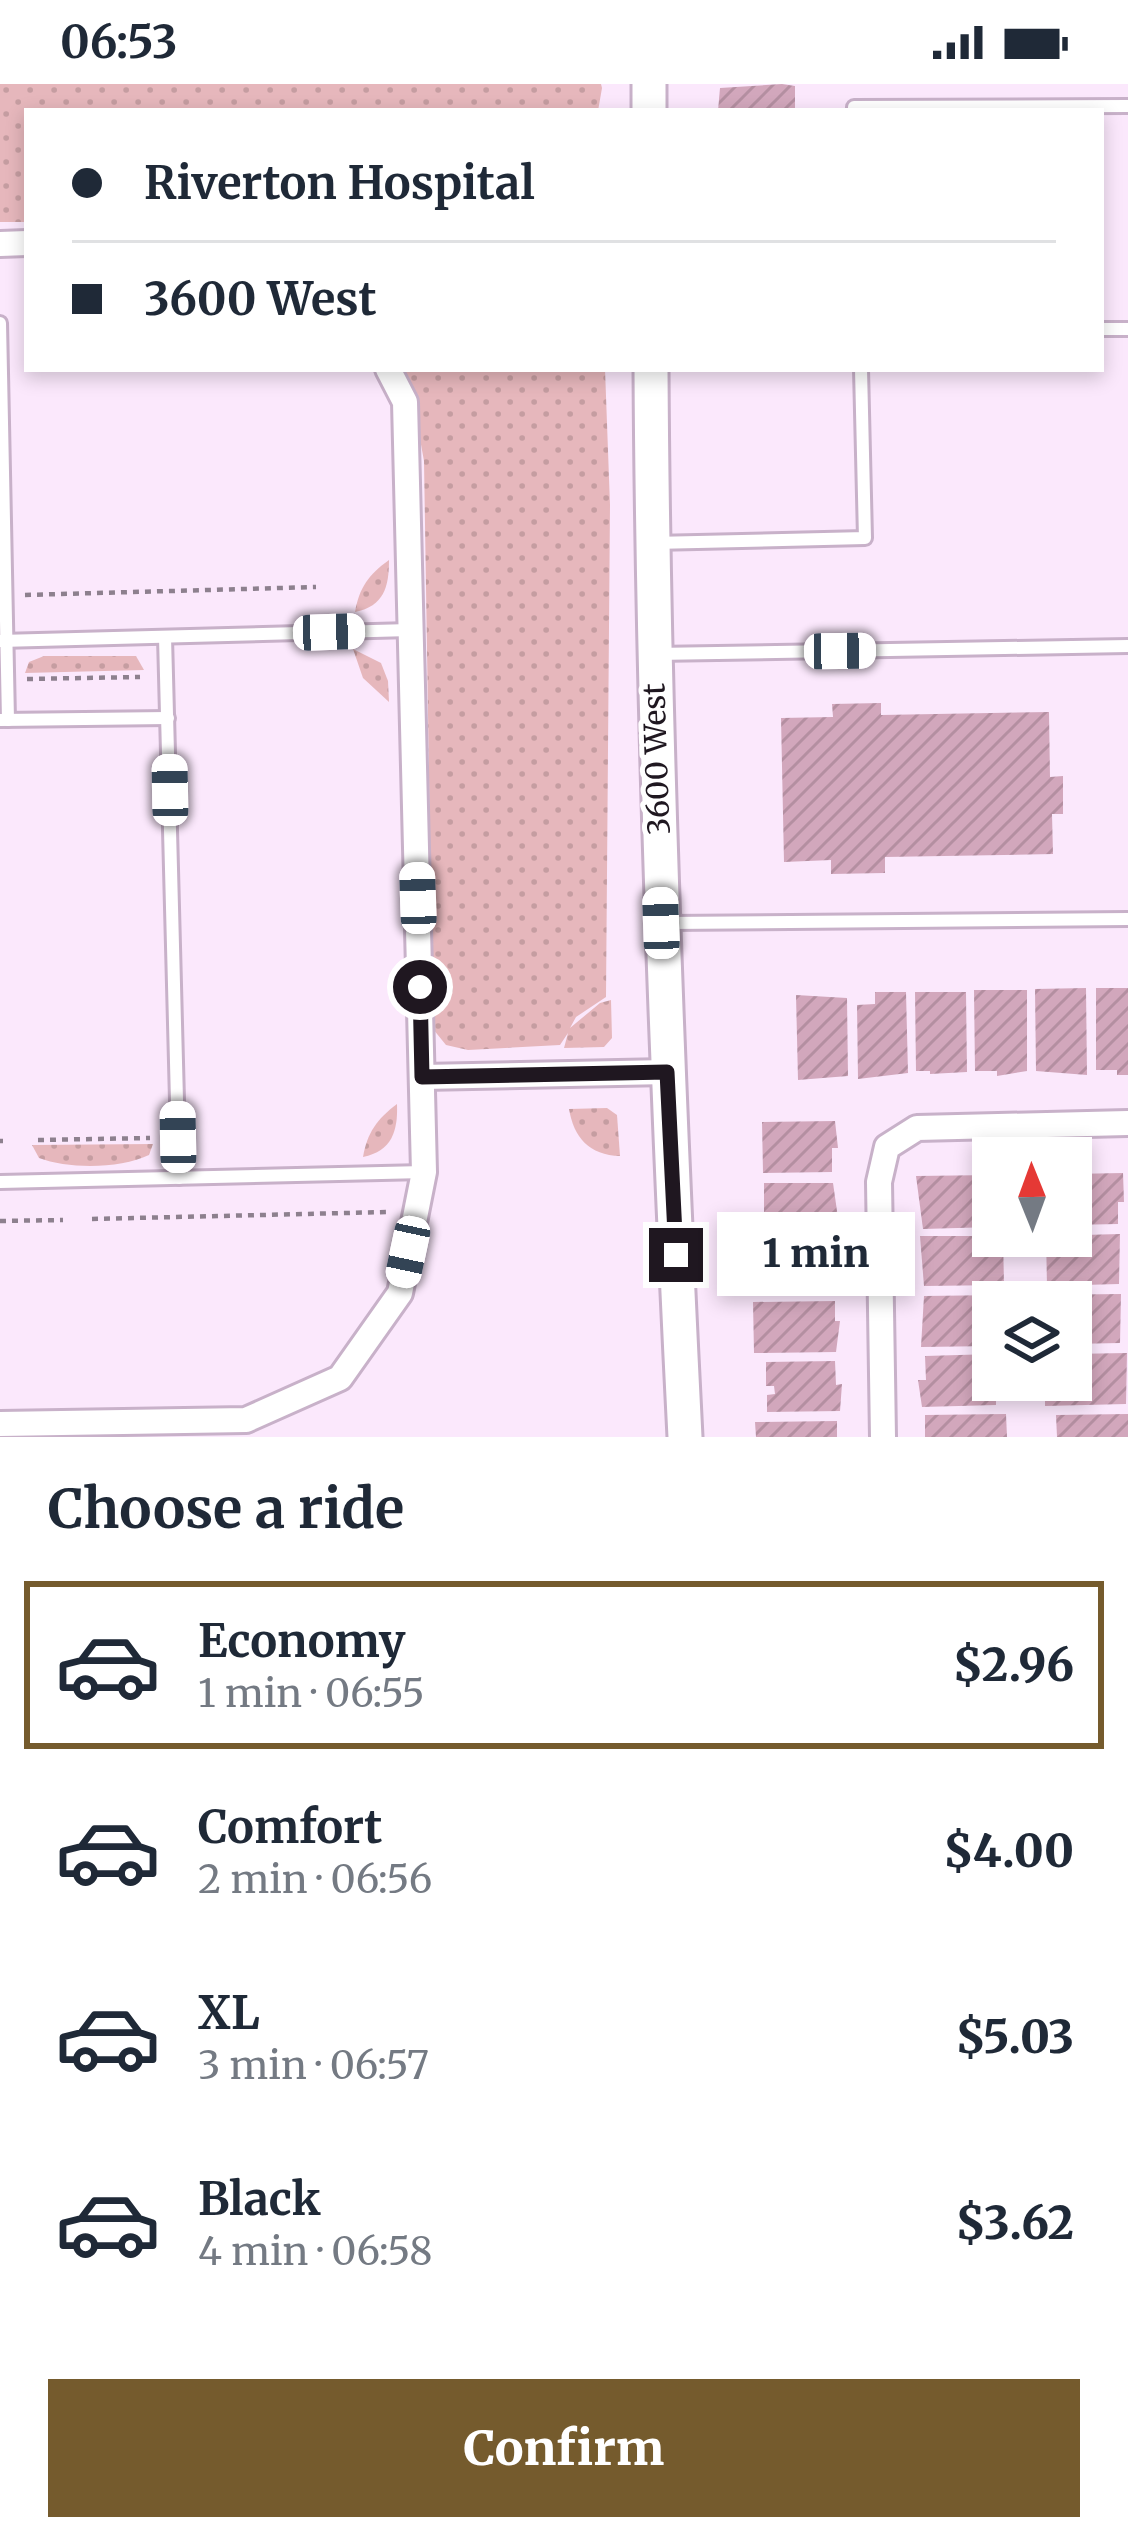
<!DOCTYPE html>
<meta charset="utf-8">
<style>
:root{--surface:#fff;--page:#f6f6f7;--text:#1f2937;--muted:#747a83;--line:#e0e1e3;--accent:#755b2d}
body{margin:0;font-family:Merriweather,serif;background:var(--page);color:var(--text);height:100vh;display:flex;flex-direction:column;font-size:45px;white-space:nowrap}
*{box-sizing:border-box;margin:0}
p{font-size:39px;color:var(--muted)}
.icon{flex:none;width:66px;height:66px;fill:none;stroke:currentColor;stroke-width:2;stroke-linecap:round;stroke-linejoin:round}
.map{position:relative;height:1353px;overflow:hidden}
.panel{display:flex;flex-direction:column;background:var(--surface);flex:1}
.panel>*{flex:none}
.guide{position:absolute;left:24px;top:24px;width:1080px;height:264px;border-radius:0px;box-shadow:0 6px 18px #0003;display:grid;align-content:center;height:264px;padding:0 48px;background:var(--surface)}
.needle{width:78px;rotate:359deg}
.fabs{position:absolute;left:972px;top:1053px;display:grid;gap:24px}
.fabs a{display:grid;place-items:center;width:120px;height:120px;border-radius:0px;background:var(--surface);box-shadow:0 6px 18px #0003;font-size:60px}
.end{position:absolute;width:54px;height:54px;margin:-27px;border:15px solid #1f1720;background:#fff;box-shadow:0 0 0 6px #fff}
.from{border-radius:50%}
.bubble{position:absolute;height:84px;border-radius:0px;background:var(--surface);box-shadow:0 6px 18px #0003;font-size:39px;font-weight:800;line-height:84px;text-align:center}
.car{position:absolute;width:36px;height:72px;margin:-36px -18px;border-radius:15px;box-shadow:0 0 9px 3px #0007;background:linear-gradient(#fff 24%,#345 0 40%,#fff 0 76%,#345 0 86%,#fff 0)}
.guide b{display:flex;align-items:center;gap:42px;height:114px;font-size:45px}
.guide b+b{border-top:3px solid var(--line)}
.guide i{width:30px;height:30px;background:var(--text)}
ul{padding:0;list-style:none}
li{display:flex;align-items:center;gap:36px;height:168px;margin:0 24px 18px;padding:0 24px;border:6px solid transparent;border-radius:0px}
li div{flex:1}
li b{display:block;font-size:45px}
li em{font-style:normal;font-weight:800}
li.selected{border-color:var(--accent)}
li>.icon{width:108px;height:108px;stroke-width:1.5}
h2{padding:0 48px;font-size:54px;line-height:144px}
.primary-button{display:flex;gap:24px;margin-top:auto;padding:24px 48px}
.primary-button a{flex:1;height:138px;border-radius:0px;background:var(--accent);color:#fff;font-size:48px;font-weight:800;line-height:138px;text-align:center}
.status{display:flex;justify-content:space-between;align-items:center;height:84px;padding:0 60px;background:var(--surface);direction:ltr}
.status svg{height:33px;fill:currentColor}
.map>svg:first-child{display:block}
</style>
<div class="status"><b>06:53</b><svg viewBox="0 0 49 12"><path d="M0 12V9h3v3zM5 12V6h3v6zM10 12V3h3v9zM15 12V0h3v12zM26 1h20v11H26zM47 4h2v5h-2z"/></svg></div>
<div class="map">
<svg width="1128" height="1353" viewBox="0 0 1128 1353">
<defs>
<pattern id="green-dots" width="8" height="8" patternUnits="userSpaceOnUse" patternTransform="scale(3)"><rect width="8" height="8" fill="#e6b7bc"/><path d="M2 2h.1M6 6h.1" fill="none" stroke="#c59da1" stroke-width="1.8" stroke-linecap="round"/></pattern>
<pattern id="building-hatch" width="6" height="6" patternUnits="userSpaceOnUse" patternTransform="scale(3)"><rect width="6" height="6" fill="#d2a7bc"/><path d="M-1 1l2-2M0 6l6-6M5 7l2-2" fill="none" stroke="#b48fa1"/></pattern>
</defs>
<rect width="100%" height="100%" fill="#fbe8fc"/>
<g fill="url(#green-dots)">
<polygon points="0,0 601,0 602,4 598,27 27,27 27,138 0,138"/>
<polygon points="402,285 605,285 610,421 606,913 576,933 570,944 600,919 611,916 612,954 604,963 564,964 568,949 560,961 468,966 446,961 433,945 424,377 410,300"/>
<path d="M389,476C389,503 384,522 355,528C359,504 369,490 389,476Z"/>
<polygon points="353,565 381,579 388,597 389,618 363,594"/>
<polygon points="44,572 136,572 144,586 25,589 29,578"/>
<path d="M397,1020C398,1047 392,1067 363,1073C367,1049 377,1035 397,1020Z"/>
<path d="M607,1024L617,1031L620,1072C589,1071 574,1054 569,1025Z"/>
<path d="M153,1060L149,1071C120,1085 68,1085 39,1074L32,1061Z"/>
</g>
<g fill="url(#building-hatch)">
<polygon points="782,0 795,2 795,27 718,27 720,4"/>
<polygon points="881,619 881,631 1049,628 1050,693 1063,692 1063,730 1052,730 1053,770 885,773 885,789 831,790 831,776 784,778 781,634 833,633 832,620"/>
<polygon points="1086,904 1087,991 1036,987 1035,905"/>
<polygon points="1096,904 1128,904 1128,991 1117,991 1117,986 1096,986"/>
<polygon points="974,906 1027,906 1027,987 997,992 997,987 975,987"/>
<polygon points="875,908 906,908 908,989 858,995 857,921 875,920"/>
<polygon points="915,908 966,908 967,988 930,990 930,987 916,987"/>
<polygon points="796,911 847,914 848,992 798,996"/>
<polygon points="835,1037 838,1064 832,1064 832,1088 763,1089 762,1038"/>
<polygon points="1123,1089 1124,1118 1118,1118 1118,1140 1071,1141 1071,1090"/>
<polygon points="993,1091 993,1143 923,1145 916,1092"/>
<polygon points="764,1099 833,1099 840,1148 764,1149"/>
<polygon points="1120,1150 1119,1200 1047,1202 1046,1152"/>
<polygon points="920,1152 1003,1152 1004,1201 924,1202"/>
<polygon points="834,1157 834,1178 840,1179 841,1207 753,1208 752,1158"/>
<polygon points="1121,1210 1120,1259 1071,1260 1071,1218 1038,1218 1038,1211"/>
<polygon points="1002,1211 1002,1218 993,1218 993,1262 921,1263 924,1212"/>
<polygon points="835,1217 835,1237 840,1237 836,1268 754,1269 753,1218"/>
<polygon points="1127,1269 1126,1320 1045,1322 1045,1296 1071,1296 1071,1270"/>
<polygon points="993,1270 993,1295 988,1295 988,1303 996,1303 996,1321 922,1323 918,1296 926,1296 925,1272"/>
<polygon points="835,1277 836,1301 842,1300 840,1327 767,1328 767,1311 775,1310 774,1302 766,1302 766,1278"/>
<polygon points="1006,1330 1007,1353 925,1353 925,1331"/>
<polygon points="1128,1330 1128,1353 1057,1353 1056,1331"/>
<polygon points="837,1337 837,1353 756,1353 755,1338"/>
</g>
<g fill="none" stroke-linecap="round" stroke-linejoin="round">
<defs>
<g id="lane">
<polyline points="854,27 854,23 1128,22"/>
<polyline points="0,239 8,636"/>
<polyline points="1101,245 1128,245"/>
<polyline points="653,459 865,454 861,285"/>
<polyline points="165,553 179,1094"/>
<polyline points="0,557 410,546"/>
<polyline points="655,570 1128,562"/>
<polyline points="1,636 168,634"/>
<polyline points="668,839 1128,835"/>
<polyline points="0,1098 424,1088"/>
</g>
<g id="street">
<polyline points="0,160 27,159"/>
<polyline points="422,993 667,988"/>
<polyline points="0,1340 246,1336 340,1294 400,1209 424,1088 405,318 388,285"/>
<polyline points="883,1353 879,1098 887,1063 917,1044 1128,1039"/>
</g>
<g id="secondary">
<polyline points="649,0 649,27"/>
<path d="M651,285C653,642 667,997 685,1353"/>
</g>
</defs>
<use href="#lane" stroke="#c8b1c9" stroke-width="18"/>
<use href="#street" stroke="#c8b1c9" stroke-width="30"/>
<use href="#secondary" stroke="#c8b1c9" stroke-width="39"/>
<g stroke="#8d808e" stroke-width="4.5" stroke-dasharray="6 6" stroke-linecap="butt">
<polyline points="25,511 316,503"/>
<polyline points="27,595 140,593"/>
<polyline points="38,1056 150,1054"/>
<polyline points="0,1057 3,1057"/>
<polyline points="92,1135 388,1128"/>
<polyline points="0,1137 63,1136"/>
</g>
<use href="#lane" stroke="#fff" stroke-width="12"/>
<use href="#street" stroke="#fff" stroke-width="24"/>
<use href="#secondary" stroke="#fff" stroke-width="33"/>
</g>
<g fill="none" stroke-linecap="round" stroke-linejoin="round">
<polyline stroke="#1f1720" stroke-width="15" points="420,903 422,993 667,988 676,1171"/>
</g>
<g text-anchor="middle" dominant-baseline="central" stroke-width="10" stroke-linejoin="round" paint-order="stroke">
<g font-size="30" fill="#1f1720" stroke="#fff">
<text transform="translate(656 675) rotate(-92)">3600 West</text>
</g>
</g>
</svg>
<div class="fabs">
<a><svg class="needle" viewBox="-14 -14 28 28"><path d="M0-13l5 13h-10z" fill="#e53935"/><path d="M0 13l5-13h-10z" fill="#747a83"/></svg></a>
<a><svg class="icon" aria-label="layers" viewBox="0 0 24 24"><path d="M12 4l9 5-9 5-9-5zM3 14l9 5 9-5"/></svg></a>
</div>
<i class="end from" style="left:420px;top:903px"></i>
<i class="end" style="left:676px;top:1171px"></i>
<div class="bubble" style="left:717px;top:1128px;width:198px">1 min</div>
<i class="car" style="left:329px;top:548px;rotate:88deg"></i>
<i class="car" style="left:840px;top:567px;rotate:89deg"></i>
<i class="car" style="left:170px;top:706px;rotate:359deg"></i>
<i class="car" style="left:418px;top:814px;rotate:358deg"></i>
<i class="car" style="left:661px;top:839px;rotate:358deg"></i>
<i class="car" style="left:178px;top:1053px;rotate:359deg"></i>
<i class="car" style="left:408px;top:1168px;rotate:192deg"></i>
<div class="guide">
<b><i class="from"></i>Riverton Hospital</b>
<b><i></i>3600 West</b>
</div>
</div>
<section class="panel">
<h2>Choose a ride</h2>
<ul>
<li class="selected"><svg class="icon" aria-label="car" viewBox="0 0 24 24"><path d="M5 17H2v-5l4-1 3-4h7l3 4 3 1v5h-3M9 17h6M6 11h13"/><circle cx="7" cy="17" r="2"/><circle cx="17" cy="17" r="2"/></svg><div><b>Economy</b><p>1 min · 06:55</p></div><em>$2.96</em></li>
<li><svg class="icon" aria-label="car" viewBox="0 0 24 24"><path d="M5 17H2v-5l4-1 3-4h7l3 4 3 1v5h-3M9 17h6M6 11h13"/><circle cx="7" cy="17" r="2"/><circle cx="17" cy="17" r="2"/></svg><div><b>Comfort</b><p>2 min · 06:56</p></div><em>$4.00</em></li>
<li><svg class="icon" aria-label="car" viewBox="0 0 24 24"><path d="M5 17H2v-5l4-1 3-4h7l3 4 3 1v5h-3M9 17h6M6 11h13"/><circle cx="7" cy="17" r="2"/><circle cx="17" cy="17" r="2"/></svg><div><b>XL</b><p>3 min · 06:57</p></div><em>$5.03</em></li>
<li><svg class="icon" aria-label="car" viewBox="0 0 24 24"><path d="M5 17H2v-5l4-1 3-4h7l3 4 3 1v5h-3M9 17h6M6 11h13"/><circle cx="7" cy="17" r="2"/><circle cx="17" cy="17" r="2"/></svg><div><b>Black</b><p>4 min · 06:58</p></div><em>$3.62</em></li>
</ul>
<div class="primary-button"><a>Confirm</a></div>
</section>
